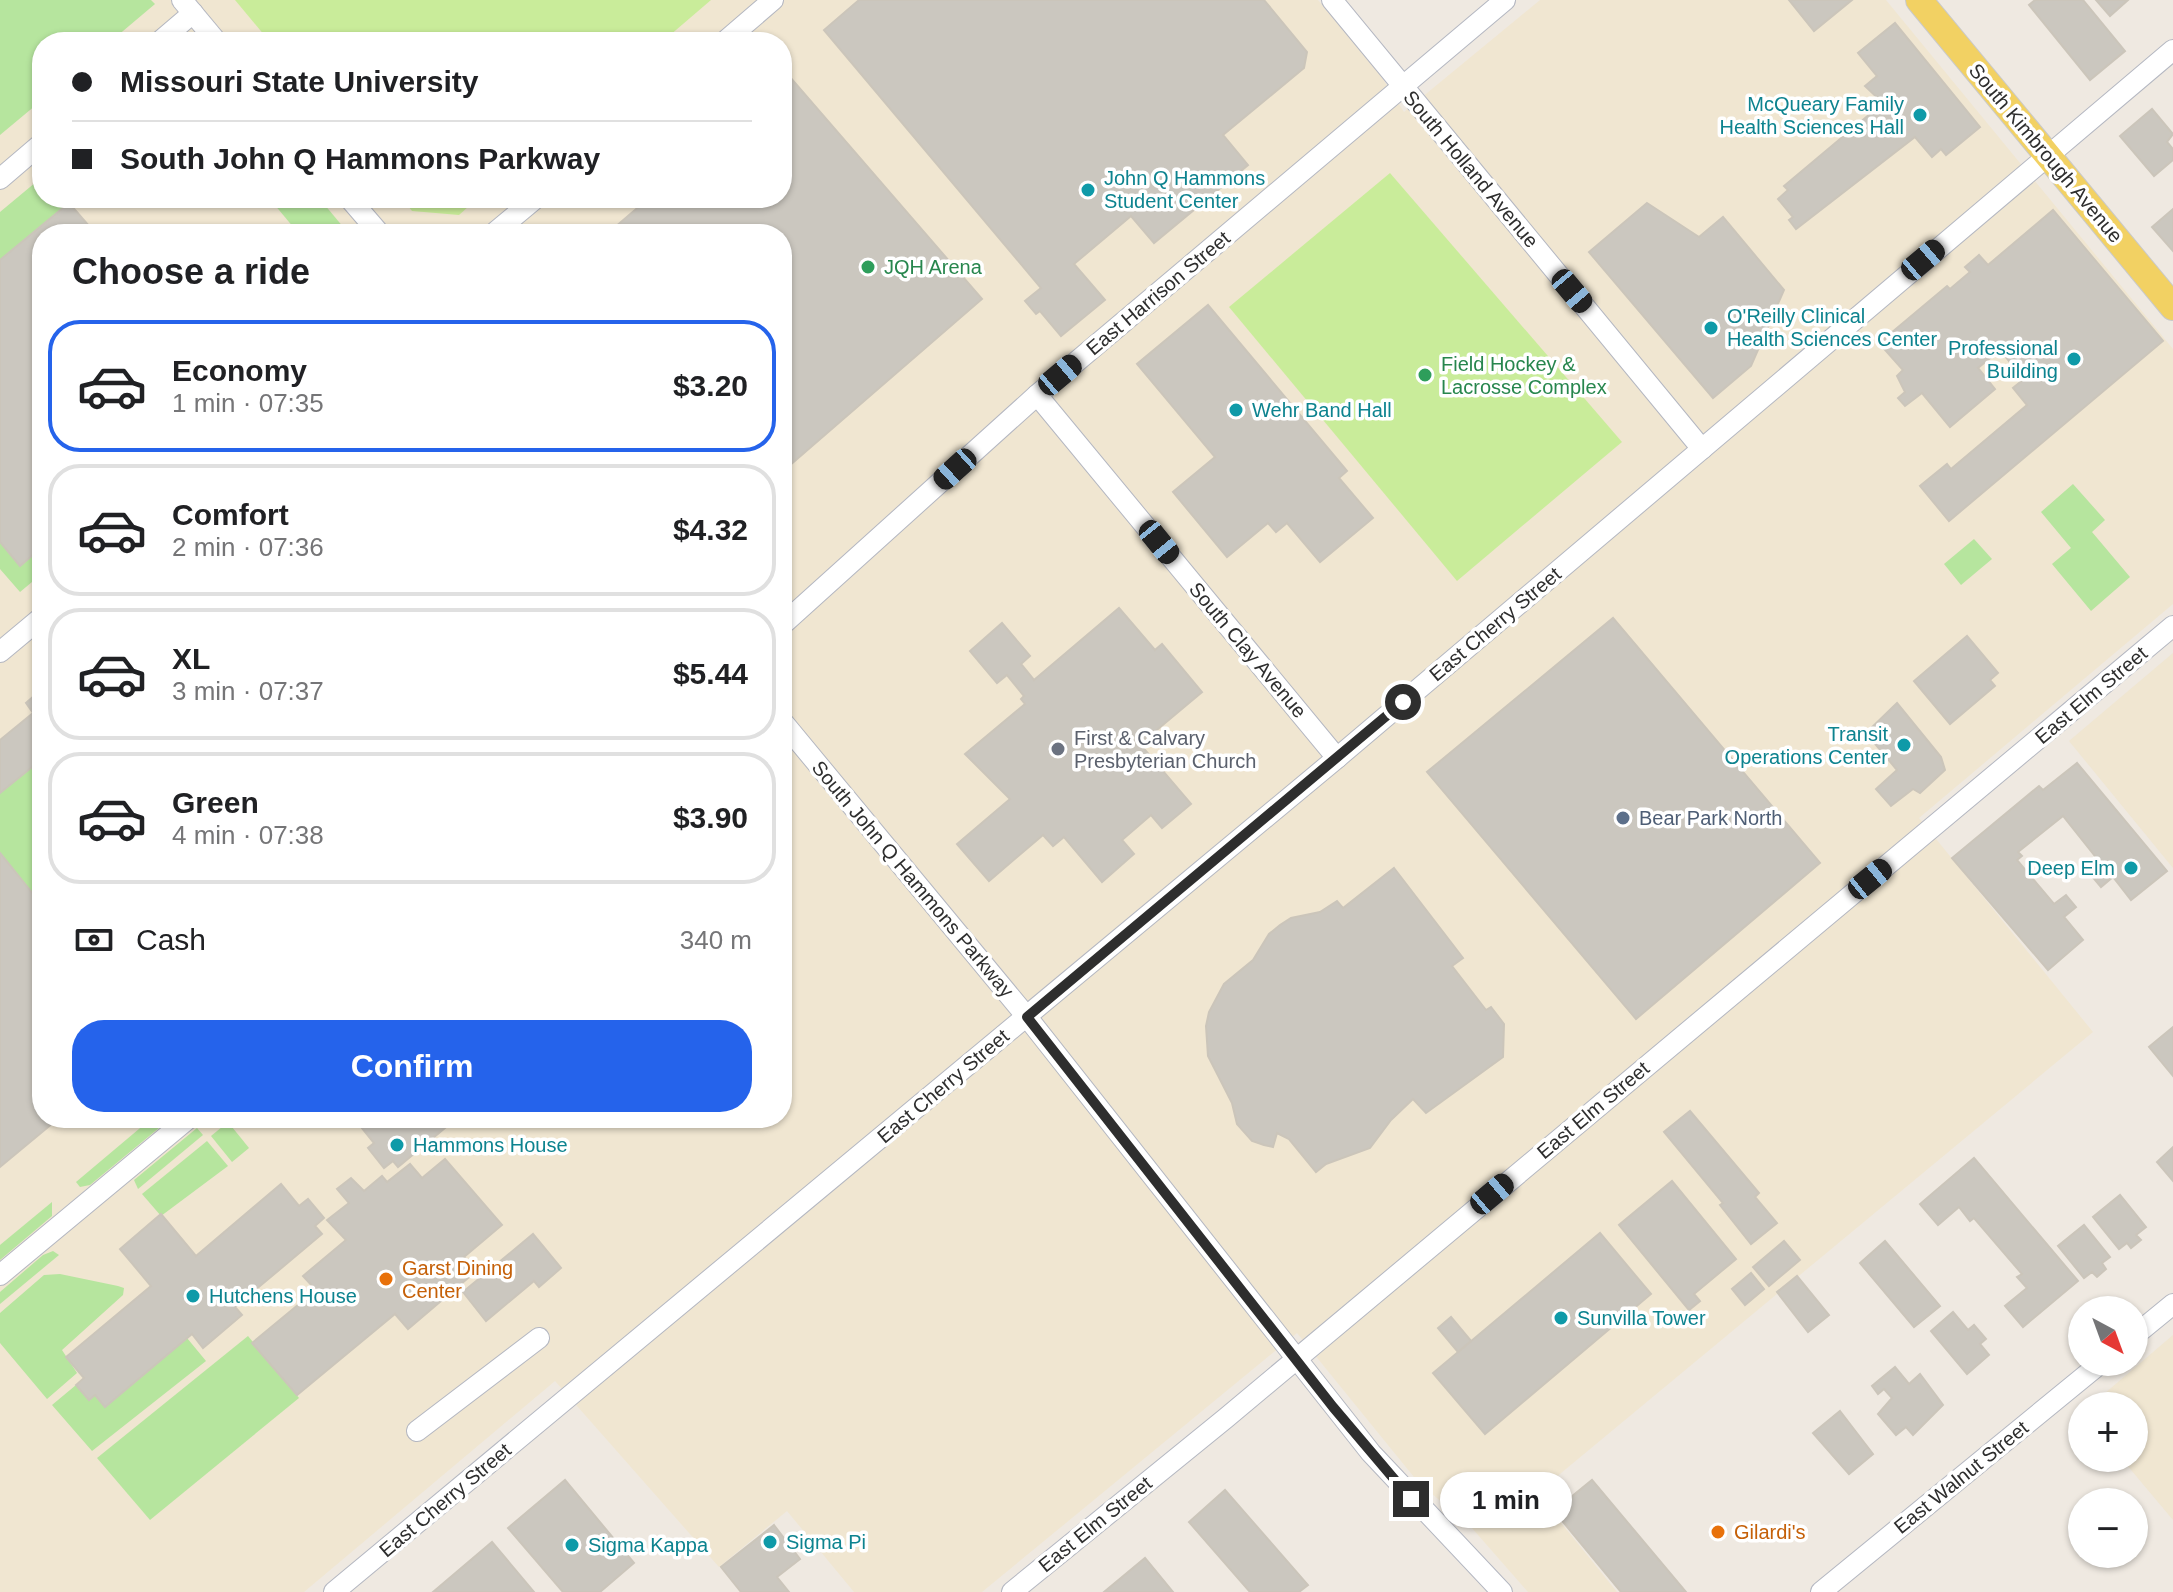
<!DOCTYPE html>
<meta charset="utf-8">
<style>
:root{--surface:#fff;--page:#f6f6f6;--text:#202124;--muted:#757577;--line:#e0e0e0;--accent:#2563eb}
body{margin:0;font-family:Arial,sans-serif;background:var(--page);color:var(--text);height:100vh;display:flex;flex-direction:column;font-size:30px;white-space:nowrap}
*{box-sizing:border-box;margin:0}
p{font-size:26px;color:var(--muted)}
.icon{flex:none;width:44px;height:44px;fill:none;stroke:currentColor;stroke-width:2;stroke-linecap:round;stroke-linejoin:round}
.map{position:relative;flex:1;overflow:hidden}
.side{position:absolute;left:32px;top:224px;width:760px;height:904px;display:flex;flex-direction:column;background:var(--surface);border-radius:32px;box-shadow:0 2px 6px #0004}
.side>*{flex:none}
.guide{position:absolute;left:32px;top:32px;width:760px;height:176px;border-radius:32px;box-shadow:0 2px 6px #0004;display:grid;align-content:center;height:176px;padding:0 40px;background:var(--surface)}
.needle{width:52px;rotate:139deg}
.tools{position:absolute;left:2068px;top:1296px;display:grid;gap:16px}
.tools a{display:grid;place-items:center;width:80px;height:80px;border-radius:50%;background:var(--surface);box-shadow:0 2px 6px #0004;font-size:40px}
.end{position:absolute;width:36px;height:36px;margin:-18px;border:10px solid #2e2e2e;background:#fff;box-shadow:0 0 0 4px #fff}
.from{border-radius:50%}
.bubble{position:absolute;height:56px;border-radius:28px;background:var(--surface);box-shadow:0 2px 6px #0004;font-size:26px;font-weight:600;line-height:56px;text-align:center}
.car{position:absolute;width:24px;height:48px;margin:-24px -12px;border-radius:10px;box-shadow:0 0 6px 2px #0007;background:linear-gradient(#222 24%,#8ab4d8 0 40%,#222 0 76%,#8ab4d8 0 86%,#222 0)}
.guide b{display:flex;align-items:center;gap:28px;height:76px;font-size:30px}
.guide b+b{border-top:2px solid var(--line)}
.guide i{width:20px;height:20px;background:var(--text)}
ul{padding:0;list-style:none}
li{display:flex;align-items:center;gap:24px;height:132px;margin:0 16px 12px;padding:0 24px;border:4px solid var(--line);border-radius:32px}
li div{flex:1}
li b{display:block;font-size:30px}
li em{font-style:normal;font-weight:600}
li.on{border-color:var(--accent)}
li>.icon{width:72px;height:72px;stroke-width:1.5}
h2{padding:0 40px;font-size:36px;line-height:96px}
.pay{display:flex;align-items:center;gap:20px;height:88px;padding:0 40px;font-size:30px}
.pay p{margin-inline-start:auto}
.cta{display:flex;gap:16px;margin-top:auto;padding:16px 40px}
.cta a{flex:1;height:92px;border-radius:32px;background:var(--accent);color:#fff;font-size:32px;font-weight:600;line-height:92px;text-align:center}
.map>svg:first-child{display:block}
</style>
<div class="map">
<svg width="2173" height="1592" viewBox="0 0 2173 1592">
<rect width="100%" height="100%" fill="#efe9e1"/>
<g fill="#f0e6d1" fill-rule="evenodd">
<path d="M0,0H1318L1379,73L1404,112L1540,0H1886L2173,349V604L1919,818L2093,1032L1537,1493L1617,1592H1528L1471,1527L1418,1482L1297,1333L982,1592H854L787,1511L719,1567L555,1381L304,1592H0ZM42,42H782V198H42ZM42,234H782V1118H42Z"/>
<polygon points="2173,653 2173,868 2069,741"/>
<polygon points="2173,1335 2173,1520 2121,1458 2134,1458 2134,1406 2090,1406"/>
</g>
<g fill="#b6e59e">
<polygon points="0,0 151,0 155,4 110,42 42,42 42,100 0,135"/>
<polygon points="42,177 42,198 70,198 69,203 0,260 0,212"/>
<polygon points="269,198 319,198 349,234 299,234"/>
<polygon points="2073,484 2105,520 2092,532 2130,577 2091,611 2052,564 2071,548 2041,512"/>
<polygon points="1974,539 1992,559 1961,585 1944,564"/>
<polygon points="0,542 20,566 42,547 42,582 37,587 32,582 20,592 0,569"/>
<polygon points="42,759 42,905 0,853 0,793"/>
<polygon points="152,1118 171,1118 90,1185 80,1187 76,1182"/>
<polygon points="228,1122 249,1148 232,1162 211,1136"/>
<polygon points="197,1128 203,1135 138,1189 134,1180"/>
<polygon points="207,1141 228,1166 161,1216 142,1194"/>
<polygon points="52,1202 52,1216 0,1260 0,1245"/>
<polygon points="53,1251 59,1255 0,1304 0,1292 43,1255"/>
<polygon points="60,1274 118,1286 124,1288 123,1295 62,1350 77,1373 47,1399 0,1343 0,1313 44,1275"/>
<polygon points="248,1336 299,1398 150,1520 97,1458"/>
<polygon points="187,1338 206,1361 92,1451 52,1405 76,1385 89,1400 95,1395 105,1407"/>
</g>
<g fill="#c9ec9a">
<polygon points="235,0 711,0 662,42 270,42"/>
<polygon points="1390,173 1622,442 1457,581 1229,307"/>
<polygon points="402,198 478,198 459,215 412,211"/>
</g>
<g fill="#cbc7bf" stroke="#cbc5ba" stroke-width="2">
<polygon points="859,0 1264,0 1307,52 1304,68 1223,135 1248,165 1154,243 1131,216 1074,264 1105,300 1061,336 1040,311 1036,314 1025,301 1041,288 824,30"/>
<polygon points="1789,0 1852,0 1814,31"/>
<polygon points="2035,0 2083,0 2125,51 2090,80 2029,5"/>
<polygon points="2096,0 2128,0 2110,16"/>
<polygon points="1895,23 1980,127 1946,155 1941,149 1932,157 1915,137 1796,229 1789,220 1793,217 1778,199 1788,190 1784,186 1883,103 1865,86 1877,76 1858,53"/>
<polygon points="789,76 982,299 782,472 782,234 607,234 649,198 782,198 782,82"/>
<polygon points="2152,109 2173,134 2167,142 2173,149 2173,160 2154,176 2120,136"/>
<polygon points="69,203 96,234 42,234 42,547 20,566 0,542 0,260"/>
<polygon points="1647,203 1699,237 1723,217 1784,290 1751,366 1713,398 1589,252"/>
<polygon points="2173,209 2173,251 2152,227"/>
<polygon points="2053,210 2163,341 1949,521 1920,486 1947,464 1951,469 2027,405 2013,388 2024,379 2000,350 1978,368 1995,389 1950,427 1922,393 1905,406 1898,398 1905,392 1897,376 1903,370 1879,343 1947,286 1950,289 1970,272 1965,267 1979,255 1988,265"/>
<polygon points="1208,305 1347,471 1339,478 1373,518 1320,562 1287,523 1276,532 1268,523 1227,557 1173,492 1215,457 1137,364"/>
<polygon points="1119,608 1155,650 1162,644 1202,692 1140,744 1191,804 1162,828 1151,815 1122,840 1134,854 1102,882 1064,837 1053,846 1043,835 989,881 957,844 1010,799 965,754 1025,704 1021,699 1024,696 1007,675 997,683 970,651 1002,623 1030,656 1021,664 1034,680"/>
<polygon points="1613,618 1820,863 1636,1019 1427,772"/>
<polygon points="1967,636 1998,673 1990,680 1995,686 1950,724 1914,681"/>
<polygon points="42,689 42,759 0,793 0,740 33,713 26,703"/>
<polygon points="1897,703 1941,757 1945,770 1920,793 1913,789 1891,806 1876,789 1897,770 1866,733"/>
<polygon points="2077,763 2167,871 2131,900 2113,877 2101,887 2090,874 2102,865 2063,816 2018,852 2022,856 2017,860 2054,904 2066,895 2076,907 2064,917 2083,940 2048,970 1952,858 2039,786 2043,790"/>
<polygon points="0,853 42,905 42,1118 59,1118 0,1167"/>
<polygon points="1394,868 1463,958 1452,966 1486,1010 1491,1007 1504,1024 1503,1057 1426,1113 1413,1099 1391,1120 1370,1148 1326,1164 1316,1172 1289,1139 1277,1133 1273,1147 1264,1145 1252,1141 1237,1124 1232,1103 1208,1056 1206,1026 1209,1012 1224,984 1253,960 1269,934 1280,925 1291,918 1320,912 1337,901 1343,908"/>
<polygon points="2173,1027 2173,1076 2149,1047"/>
<polygon points="1690,1111 1759,1193 1755,1197 1777,1223 1751,1244 1720,1205 1723,1203 1664,1132"/>
<polygon points="362,1118 457,1118 398,1167 393,1161 384,1168 368,1148 374,1143 357,1122"/>
<polygon points="2173,1147 2173,1181 2157,1162"/>
<polygon points="1974,1158 2078,1281 2023,1327 2005,1306 2027,1288 2017,1277 2022,1274 1974,1218 1970,1221 1959,1207 1938,1225 1920,1204"/>
<polygon points="445,1159 502,1225 464,1257 475,1272 408,1329 395,1314 297,1395 252,1343 316,1290 303,1276 346,1240 327,1220 349,1203 337,1189 351,1178 364,1191 382,1176 387,1182 410,1164 422,1178"/>
<polygon points="1672,1181 1736,1259 1694,1294 1700,1301 1689,1310 1619,1225"/>
<polygon points="281,1184 299,1206 308,1199 324,1218 315,1226 322,1234 235,1307 242,1315 203,1348 192,1334 105,1407 95,1395 89,1400 76,1385 84,1378 66,1357 151,1286 120,1249 161,1214 196,1256"/>
<polygon points="2120,1195 2146,1227 2136,1235 2141,1240 2131,1248 2127,1243 2119,1249 2093,1217"/>
<polygon points="2084,1225 2110,1257 2102,1263 2106,1269 2097,1277 2092,1272 2084,1278 2058,1246"/>
<polygon points="1600,1233 1651,1294 1485,1434 1433,1373"/>
<polygon points="533,1234 561,1268 539,1287 534,1281 486,1321 463,1292"/>
<polygon points="1784,1241 1800,1260 1769,1286 1753,1267"/>
<polygon points="1885,1241 1940,1306 1914,1327 1860,1263"/>
<polygon points="1751,1273 1764,1289 1745,1305 1732,1289"/>
<polygon points="1797,1276 1829,1315 1808,1332 1777,1292"/>
<polygon points="1953,1312 1968,1330 1974,1325 1986,1339 1980,1344 1989,1355 1967,1374 1931,1331"/>
<polygon points="1451,1317 1471,1341 1458,1352 1438,1328"/>
<polygon points="1895,1367 1909,1384 1920,1374 1943,1405 1913,1435 1906,1427 1896,1435 1878,1414 1892,1398 1884,1389 1878,1394 1872,1386"/>
<polygon points="1840,1411 1873,1454 1849,1474 1813,1433"/>
<polygon points="565,1480 634,1563 600,1592 563,1592 508,1528"/>
<polygon points="1592,1480 1686,1592 1621,1592 1554,1511"/>
<polygon points="1225,1490 1308,1585 1299,1592 1250,1592 1189,1522"/>
<polygon points="774,1525 800,1559 777,1577 789,1592 741,1592 721,1567"/>
<polygon points="492,1542 534,1592 433,1592"/>
<polygon points="1145,1558 1173,1592 1104,1592"/>
</g>
<g fill="none" stroke-linecap="round" stroke-linejoin="round">
<defs>
<g id="minor">
<polyline points="182,0 217,42"/>
<polyline points="1332,0 1702,449"/>
<polyline points="159,42 193,13"/>
<polyline points="724,42 773,0"/>
<polyline points="0,179 42,143"/>
<polyline points="349,198 380,234"/>
<polyline points="493,234 536,198"/>
<polyline points="1037,395 1337,758"/>
<polyline points="782,625 1037,395 1505,0"/>
<polyline points="0,652 42,617"/>
<polyline points="782,721 1027,1017 1371,1453 1502,1592"/>
<polyline points="0,1275 189,1118"/>
<polyline points="2134,1336 2173,1304"/>
<polyline points="417,1431 539,1338"/>
<polyline points="334,1592 1337,758 2173,50"/>
<polyline points="1012,1592 1226,1418 2173,626"/>
<polyline points="1821,1592 2102,1362"/>
</g>
<polyline id="major" points="1919,0 2173,307"/>
</defs>
<use href="#minor" stroke="#b4b7c1" stroke-width="22"/>
<use href="#major" stroke="#c9c9c9" stroke-width="28"/>
<use href="#minor" stroke="#fff" stroke-width="20"/>
<use href="#major" stroke="#f2d163" stroke-width="26"/>
</g>
<g fill="none" stroke-linecap="round" stroke-linejoin="round">
<polyline stroke="#2e2e2e" stroke-width="10" points="1403,702 1027,1017 1333,1407 1411,1499"/>
</g>
<g fill="#0f9aa8" stroke="#fff" stroke-width="3">
<circle cx="1920" cy="115" r="8"/>
<circle cx="1088" cy="190" r="8"/>
<circle cx="1711" cy="328" r="8"/>
<circle cx="2074" cy="359" r="8"/>
<circle cx="1236" cy="410" r="8"/>
<circle cx="1904" cy="745" r="8"/>
<circle cx="2131" cy="868" r="8"/>
<circle cx="397" cy="1145" r="8"/>
<circle cx="193" cy="1296" r="8"/>
<circle cx="1561" cy="1318" r="8"/>
<circle cx="770" cy="1542" r="8"/>
<circle cx="572" cy="1545" r="8"/>
</g>
<g fill="#2e9e5b" stroke="#fff" stroke-width="3">
<circle cx="868" cy="267" r="8"/>
<circle cx="1425" cy="375" r="8"/>
</g>
<circle fill="#6b7280" stroke="#fff" stroke-width="3" cx="1058" cy="749" r="8"/>
<circle fill="#5c6f8a" stroke="#fff" stroke-width="3" cx="1623" cy="818" r="8"/>
<g fill="#e8710a" stroke="#fff" stroke-width="3">
<circle cx="386" cy="1279" r="8"/>
<circle cx="1718" cy="1532" r="8"/>
</g>
<g text-anchor="middle" dominant-baseline="central" stroke-width="7" stroke-linejoin="round" paint-order="stroke">
<g font-size="20" fill="#0d838f" stroke="#fff" text-anchor="start">
<text x="1904" y="104" text-anchor="end">McQueary Family<tspan x="1904" dy="23">Health Sciences Hall</tspan></text>
<text x="1104" y="178">John Q Hammons<tspan x="1104" dy="23">Student Center</tspan></text>
<text x="1727" y="316">O'Reilly Clinical<tspan x="1727" dy="23">Health Sciences Center</tspan></text>
<text x="2058" y="348" text-anchor="end">Professional<tspan x="2058" dy="23">Building</tspan></text>
<text x="1252" y="410">Wehr Band Hall</text>
<text x="1888" y="734" text-anchor="end">Transit<tspan x="1888" dy="23">Operations Center</tspan></text>
<text x="2115" y="868" text-anchor="end">Deep Elm</text>
<text x="413" y="1145">Hammons House</text>
<text x="209" y="1296">Hutchens House</text>
<text x="1577" y="1318">Sunvilla Tower</text>
<text x="786" y="1542">Sigma Pi</text>
<text x="588" y="1545">Sigma Kappa</text>
</g>
<g font-size="20" fill="#2e2e2e" stroke="#fff">
<text transform="translate(2046 153) rotate(50)">South Kimbrough Avenue</text>
<text transform="translate(1471 169) rotate(50)">South Holland Avenue</text>
<text transform="translate(1158 293) rotate(-40)">East Harrison Street</text>
<text transform="translate(1495 624) rotate(-40)">East Cherry Street</text>
<text transform="translate(1248 650) rotate(50)">South Clay Avenue</text>
<text transform="translate(2091 695) rotate(-40)">East Elm Street</text>
<text transform="translate(913 879) rotate(50)">South John Q Hammons Parkway</text>
<text transform="translate(943 1086) rotate(-40)">East Cherry Street</text>
<text transform="translate(1593 1110) rotate(-40)">East Elm Street</text>
<text transform="translate(1961 1477) rotate(-39)">East Walnut Street</text>
<text transform="translate(445 1500) rotate(-40)">East Cherry Street</text>
<text transform="translate(1095 1524) rotate(-39)">East Elm Street</text>
</g>
<g font-size="20" fill="#27864d" stroke="#fff" text-anchor="start">
<text x="884" y="267">JQH Arena</text>
<text x="1441" y="364">Field Hockey &amp;<tspan x="1441" dy="23">Lacrosse Complex</tspan></text>
</g>
<g font-size="20" fill="#5b616d" stroke="#fff" text-anchor="start">
<text x="1074" y="738">First &amp; Calvary<tspan x="1074" dy="23">Presbyterian Church</tspan></text>
</g>
<g font-size="20" fill="#4e5e75" stroke="#fff" text-anchor="start">
<text x="1639" y="818">Bear Park North</text>
</g>
<g font-size="20" fill="#c56008" stroke="#fff" text-anchor="start">
<text x="402" y="1268">Garst Dining<tspan x="402" dy="23">Center</tspan></text>
<text x="1734" y="1532">Gilardi's</text>
</g>
</g>
</svg>
<div class="tools">
<a><svg class="needle" viewBox="-14 -14 28 28"><path d="M0-13l5 13h-10z" fill="#e53935"/><path d="M0 13l5-13h-10z" fill="#757577"/></svg></a>
<a>+</a>
<a>−</a>
</div>
<i class="end from" style="left:1403px;top:702px"></i>
<i class="end" style="left:1411px;top:1499px"></i>
<div class="bubble" style="left:1440px;top:1472px;width:132px">1 min</div>
<i class="car" style="left:1923px;top:260px;rotate:50deg"></i>
<i class="car" style="left:1572px;top:291px;rotate:140deg"></i>
<i class="car" style="left:1060px;top:375px;rotate:50deg"></i>
<i class="car" style="left:955px;top:469px;rotate:228deg"></i>
<i class="car" style="left:1159px;top:542px;rotate:141deg"></i>
<i class="car" style="left:1870px;top:879px;rotate:51deg"></i>
<i class="car" style="left:1492px;top:1194px;rotate:50deg"></i>
<div class="guide">
<b><i class="from"></i>Missouri State University</b>
<b><i></i>South John Q Hammons Parkway</b>
</div>
<section class="side">
<h2>Choose a ride</h2>
<ul>
<li class="on"><svg class="icon" aria-label="car" viewBox="0 0 24 24"><path d="M5 17H2v-5l4-1 3-4h7l3 4 3 1v5h-3M9 17h6M6 11h13"/><circle cx="7" cy="17" r="2"/><circle cx="17" cy="17" r="2"/></svg><div><b>Economy</b><p>1 min · 07:35</p></div><em>$3.20</em></li>
<li><svg class="icon" aria-label="car" viewBox="0 0 24 24"><path d="M5 17H2v-5l4-1 3-4h7l3 4 3 1v5h-3M9 17h6M6 11h13"/><circle cx="7" cy="17" r="2"/><circle cx="17" cy="17" r="2"/></svg><div><b>Comfort</b><p>2 min · 07:36</p></div><em>$4.32</em></li>
<li><svg class="icon" aria-label="car" viewBox="0 0 24 24"><path d="M5 17H2v-5l4-1 3-4h7l3 4 3 1v5h-3M9 17h6M6 11h13"/><circle cx="7" cy="17" r="2"/><circle cx="17" cy="17" r="2"/></svg><div><b>XL</b><p>3 min · 07:37</p></div><em>$5.44</em></li>
<li><svg class="icon" aria-label="car" viewBox="0 0 24 24"><path d="M5 17H2v-5l4-1 3-4h7l3 4 3 1v5h-3M9 17h6M6 11h13"/><circle cx="7" cy="17" r="2"/><circle cx="17" cy="17" r="2"/></svg><div><b>Green</b><p>4 min · 07:38</p></div><em>$3.90</em></li>
</ul>
<div class="pay"><svg class="icon" aria-label="cash" viewBox="0 0 24 24"><path d="M3 7h18v10H3z"/><circle cx="12" cy="12" r="2"/></svg>Cash<p>340 m</p></div>
<div class="cta"><a>Confirm</a></div>
</section>
</div>
